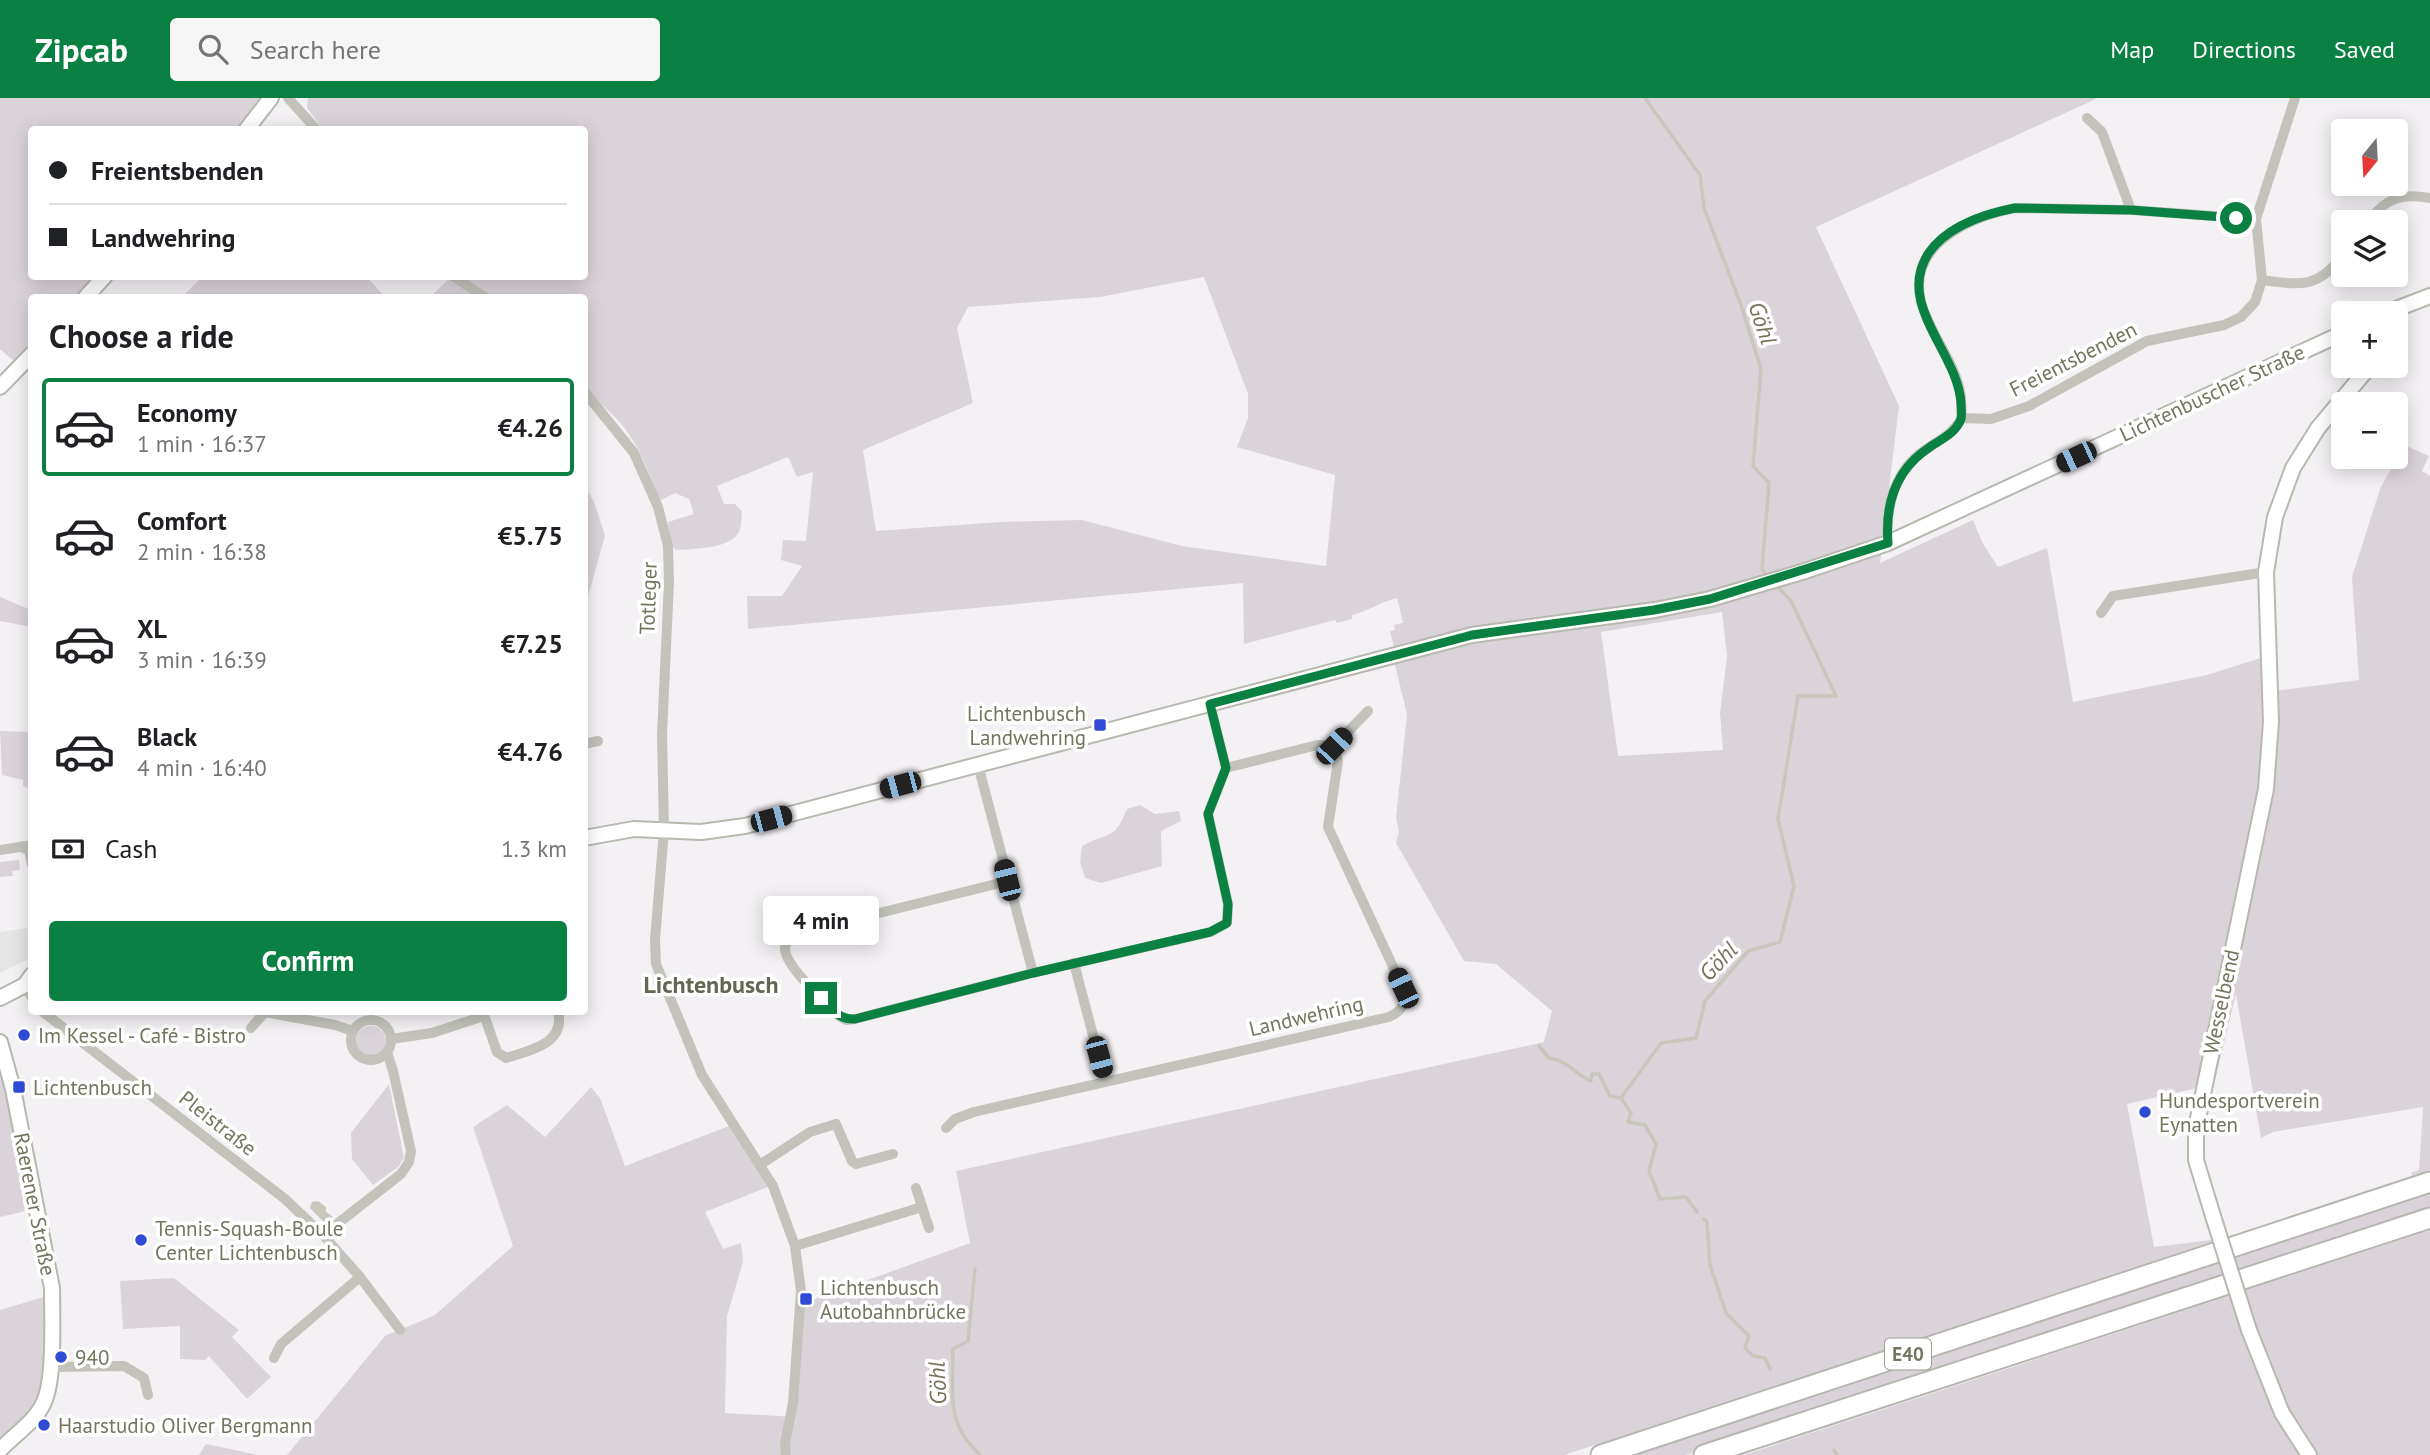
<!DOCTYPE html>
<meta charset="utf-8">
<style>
:root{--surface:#fff;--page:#f6f6f6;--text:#202124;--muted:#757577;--line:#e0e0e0;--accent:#0b8043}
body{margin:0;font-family:"PT Sans",sans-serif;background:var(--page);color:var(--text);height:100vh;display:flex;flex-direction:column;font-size:26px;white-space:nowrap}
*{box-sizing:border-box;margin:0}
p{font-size:23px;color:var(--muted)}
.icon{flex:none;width:38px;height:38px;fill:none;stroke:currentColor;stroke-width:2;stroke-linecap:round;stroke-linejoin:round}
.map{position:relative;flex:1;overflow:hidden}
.details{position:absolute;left:28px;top:196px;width:560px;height:721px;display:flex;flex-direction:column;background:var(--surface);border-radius:7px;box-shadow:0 4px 18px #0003}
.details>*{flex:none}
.top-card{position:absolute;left:28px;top:28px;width:560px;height:154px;border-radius:7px;box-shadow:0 4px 18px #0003;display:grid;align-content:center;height:154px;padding:0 21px;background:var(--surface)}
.needle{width:46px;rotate:198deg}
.controls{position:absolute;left:2331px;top:21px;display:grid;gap:14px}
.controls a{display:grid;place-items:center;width:77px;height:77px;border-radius:7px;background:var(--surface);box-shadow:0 4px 18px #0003;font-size:35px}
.end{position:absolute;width:32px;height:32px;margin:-16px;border:9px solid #0b8043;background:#fff;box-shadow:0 0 0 4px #fff}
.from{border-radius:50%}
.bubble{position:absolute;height:49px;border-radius:7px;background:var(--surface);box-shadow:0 4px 18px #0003;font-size:23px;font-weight:700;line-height:49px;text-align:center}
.car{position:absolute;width:21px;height:42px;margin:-21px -10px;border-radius:9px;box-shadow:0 0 5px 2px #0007;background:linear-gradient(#222 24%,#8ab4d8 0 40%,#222 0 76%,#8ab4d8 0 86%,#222 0)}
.top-card b{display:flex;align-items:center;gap:24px;height:66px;font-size:26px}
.top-card b+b{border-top:2px solid var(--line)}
.top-card i{width:18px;height:18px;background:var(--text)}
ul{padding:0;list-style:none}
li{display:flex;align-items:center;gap:21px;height:98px;margin:0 14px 10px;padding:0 7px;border:4px solid transparent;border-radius:7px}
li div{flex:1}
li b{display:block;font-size:26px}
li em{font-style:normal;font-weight:700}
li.selected{border-color:var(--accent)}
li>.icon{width:63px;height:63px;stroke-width:1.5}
h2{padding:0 21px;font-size:32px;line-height:84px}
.pay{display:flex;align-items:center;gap:18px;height:77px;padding:0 21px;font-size:26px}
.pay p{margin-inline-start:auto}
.button{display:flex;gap:14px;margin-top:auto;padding:14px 21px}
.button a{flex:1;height:80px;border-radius:7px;background:var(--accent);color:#fff;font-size:28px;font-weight:700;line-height:80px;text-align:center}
header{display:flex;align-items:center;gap:42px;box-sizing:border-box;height:98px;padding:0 35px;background:var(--accent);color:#fff}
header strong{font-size:33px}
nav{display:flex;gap:38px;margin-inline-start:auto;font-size:24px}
.search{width:490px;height:63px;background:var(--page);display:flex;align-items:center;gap:18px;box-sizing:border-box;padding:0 24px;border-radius:7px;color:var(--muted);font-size:26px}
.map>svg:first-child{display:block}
</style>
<header>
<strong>Zipcab</strong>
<div class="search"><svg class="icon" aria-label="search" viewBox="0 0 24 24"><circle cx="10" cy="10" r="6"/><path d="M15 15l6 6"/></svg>Search here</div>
<nav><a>Map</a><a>Directions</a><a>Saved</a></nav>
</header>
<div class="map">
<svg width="2430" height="1357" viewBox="0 0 2430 1357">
<rect width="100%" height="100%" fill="#f4f1f5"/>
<polygon fill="#e5e5e5" points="27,830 31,843 31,860 0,875 0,834"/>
<g fill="#dbd3da" fill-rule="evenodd">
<polygon points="0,0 263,0 239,31 32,32 32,178 96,179 76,199 32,200 31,245 14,263 0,251"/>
<path d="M308,0H2098L1816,129L1899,308L1880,465L1973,422L1982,444L1998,469L2047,450L2073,604L2207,577L2273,556L2274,593L2359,582L2352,479L2380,391L2404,347L2429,358L2422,373L2430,378V1072L2412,1078L2411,1075L2419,1072L2423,1009L2273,1034L2261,1040L2236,896L2214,986L2127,1006L2154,1149L2211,1142V1144L1564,1357H287L385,1238L435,1217L513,1148L473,1029L507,1007L545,1039L591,989L600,1000L625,1068L729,1028L768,1089L705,1114L723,1151L741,1145L743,1164L727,1218L725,1315L795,1319L804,1205L970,1145L956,1073L1544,944L1552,913L1496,866L1464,863L1396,745L1399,733L1396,720L1407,616L1394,563L1417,558L1412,544L1394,549L1390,533L1395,532L1394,527L1403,525L1397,500C1381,504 1368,513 1352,517V521L1337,525L1335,522L1244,546L1243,485L748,531L747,498H782L802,468L781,462L783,442L806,443L813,374L797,379L788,359L717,388L724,406H735L742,413C741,419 742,428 739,434C730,451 693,451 676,452L671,446L668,424L694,416L689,401L675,395L659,403C650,375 637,342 616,320C606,310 595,301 585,290L584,200L430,199L451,179L584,178V32L323,31L307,10ZM1204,179L1248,296V320L1237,349L1335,377L1326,468L1182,448L1082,422L1000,424L876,433L863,352L973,305L957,230L968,209L1100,199ZM1722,514L1727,558L1720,615L1723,652L1618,658L1601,534Z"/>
<polygon points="202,179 367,179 385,199 182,199"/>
<polygon points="585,388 594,404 605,438 585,509"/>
<polygon points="0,499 31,512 31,529 0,523"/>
<polygon points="30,579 32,579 31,692 23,688 23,682 2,677 0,633 28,634"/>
<path d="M1140,707L1155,716L1179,713L1181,723L1161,733L1162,768L1101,785L1085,780L1080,764L1082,748C1108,733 1114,744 1127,711Z"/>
<polygon points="19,762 20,772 12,773 13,778 0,779 0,764"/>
<circle cx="371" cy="943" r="15"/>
<polygon points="0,979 15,1021 31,1112 0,1119"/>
<polygon points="389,986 404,1060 398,1069 373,1087 352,1061 351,1035"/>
<polygon points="2430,1090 2430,1113 1686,1357 1620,1357"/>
<polygon points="2430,1132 2430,1357 1744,1357"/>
<polygon points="174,1180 239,1232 232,1239 271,1279 247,1301 209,1258 205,1262 180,1261 180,1228 123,1231 120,1183"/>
<path d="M47,1198C46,1223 49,1282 37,1303C28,1318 12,1330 0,1344V1212Z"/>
<polygon points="206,1346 258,1357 199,1357"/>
</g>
<polygon fill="#c9c7bc" points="318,1103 326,1109 326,1114 333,1119 324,1124 310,1110 312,1104"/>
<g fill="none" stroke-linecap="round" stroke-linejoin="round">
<g stroke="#c9c7bc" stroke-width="3.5">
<polyline points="1645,0 1700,77 1704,110 1741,207 1761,271 1753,368 1769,385 1762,471 1765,475"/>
<path d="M1539,948L1549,960C1569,963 1573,975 1591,983L1592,976H1599L1610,998L1621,1000"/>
<polyline points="1697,1114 1686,1099 1660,1101 1649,1073 1656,1046 1645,1027 1628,1024 1631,1015 1621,1000 1661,945 1696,940 1705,903 1748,853 1780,844 1794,788 1778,721 1798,598 1836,598 1791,503 1779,490"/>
<polyline points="1704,1121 1707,1124 1710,1167 1726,1215 1749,1238 1745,1250 1753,1258 1765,1260 1770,1271"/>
<path d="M975,1171L968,1243L953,1251C953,1272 950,1305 957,1324C961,1336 971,1348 980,1357"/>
<polyline points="1834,1352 1837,1357"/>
</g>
<defs>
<g id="secondary">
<polyline points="246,32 271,0"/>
<polyline points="85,200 105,178"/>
<polyline points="2386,215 2430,198"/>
<polyline points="0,289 32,256"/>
<polyline points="584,740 634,731 701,734 745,728 1472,537 1655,512 1710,501 1802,474 1888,445 2343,235"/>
<polyline points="0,900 25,887 32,877"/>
<path d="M0,944L13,991L52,1190C52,1218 55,1280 44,1304C36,1323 14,1337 0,1352"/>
<polyline points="2213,1118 2196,1062 2196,1030 2266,691 2271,624 2266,474 2275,419 2293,370 2318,330 2370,268"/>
<polyline points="2249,1232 2282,1315 2309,1357"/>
</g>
<g id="highway">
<polyline points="1601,1357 2430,1084"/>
<polyline points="1704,1357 2430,1120"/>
</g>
</defs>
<use href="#secondary" stroke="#b7b8ae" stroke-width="18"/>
<use href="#highway" stroke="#b6b6af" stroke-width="23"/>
<g stroke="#c3c3bc" stroke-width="10">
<polyline points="288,0 317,32"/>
<polyline points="2087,20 2102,34 2131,112"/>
<polyline points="2256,121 2262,182"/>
<path d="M2368,124C2386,100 2400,95 2430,100"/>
<polyline points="453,178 486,200"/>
<polyline points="584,293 634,355 658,409 668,448 669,484 662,636 664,732 655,842 656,866 702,977 773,1088 795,1148 801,1193 793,1305 785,1345 786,1357"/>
<path d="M1962,320C1961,311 1962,301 1960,293C1955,265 1928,232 1921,204C1907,147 1969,119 2015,110L2131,112L2256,121L2295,0"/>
<path d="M1888,445C1885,410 1894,373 1925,352C1941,341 1951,337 1962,320L1991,321L2029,308L2147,243L2224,227L2241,219L2255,204L2262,182C2300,187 2318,191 2343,157"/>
<polyline points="2101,515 2113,498 2266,474"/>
<polyline points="584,646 598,643"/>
<polyline points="978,667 1033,875"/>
<polyline points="1226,670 1317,647 1334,648 1368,613"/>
<polyline points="21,749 29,752 32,767"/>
<polyline points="0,752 32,747"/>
<path d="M1008,783L795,836C791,840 786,843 785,849C783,867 826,904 839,918L846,922L855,921L1033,875L1211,834L1227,825L1228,806L1208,716L1226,670L1210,606"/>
<polyline points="1074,865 1105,983"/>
<polyline points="25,887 32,900"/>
<polyline points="43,914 285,1101 323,1137 360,1179 400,1232"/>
<path d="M483,914L497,954L506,960C528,953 566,946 558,914"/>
<circle cx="371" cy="942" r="20"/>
<polyline points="251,930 265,914 335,927 353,933"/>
<polyline points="391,941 432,935 484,918"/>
<path d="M946,1030L955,1021L974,1014L1389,919C1403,913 1407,904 1403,890L1328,729L1338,663L1334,648"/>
<polyline points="761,1066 810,1034 836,1026 852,1063 856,1066 893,1056"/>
<polyline points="916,1090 929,1130"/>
<polyline points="323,1137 401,1076 409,1064 411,1053 393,973 387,954"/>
<polyline points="795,1148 922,1109"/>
<polyline points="274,1260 281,1246 360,1179"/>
<polyline points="50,1269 124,1268 144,1280 148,1297"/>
</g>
<use href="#secondary" stroke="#fff" stroke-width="14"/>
<use href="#highway" stroke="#fff" stroke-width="19"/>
<defs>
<polyline id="secondary-bridge" points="2213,1118 2249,1232"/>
</defs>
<use href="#secondary-bridge" stroke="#b7b8ae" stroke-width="18" stroke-linecap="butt"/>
<use href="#secondary-bridge" stroke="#fff" stroke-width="14"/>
</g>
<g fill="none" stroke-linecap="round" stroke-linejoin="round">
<path stroke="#0b8043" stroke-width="9" d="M821,900C832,911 839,922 855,921L1033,875L1210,834L1227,825L1228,806L1208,716L1226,670L1210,606L1472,537L1654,512L1710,501L1888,445C1885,406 1896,371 1930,349C1941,341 1956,335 1961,321C1962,316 1961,310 1961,305C1958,255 1896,207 1928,156C1946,129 1984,116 2015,110L2131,112L2236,120"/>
</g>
<g fill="#304ad6" stroke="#fff" stroke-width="2.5">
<rect x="1093" y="620" width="14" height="14" rx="3.5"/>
<circle cx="24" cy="937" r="7"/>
<rect x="12" y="982" width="14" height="14" rx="3.5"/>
<circle cx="2145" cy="1014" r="7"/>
<circle cx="141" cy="1142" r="7"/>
<rect x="799" y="1194" width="14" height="14" rx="3.5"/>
<circle cx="61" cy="1259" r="7"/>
<circle cx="44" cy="1327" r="7"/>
</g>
<g text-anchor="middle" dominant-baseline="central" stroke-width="7" stroke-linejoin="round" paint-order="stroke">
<rect fill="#fff" stroke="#9e9e8e" stroke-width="2" x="1885" y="1240.5" width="46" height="31" rx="5"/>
<g font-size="19" font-weight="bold" fill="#74755e">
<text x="1908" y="1256">E40</text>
</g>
<g font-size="21" fill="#74755e" stroke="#fff">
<text transform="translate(2073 261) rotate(-27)">Freientsbenden</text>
<text transform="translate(2212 295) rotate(-25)">Lichtenbuscher Straße</text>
<text transform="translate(648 500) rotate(-88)">Totleger</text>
<text transform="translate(2221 904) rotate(-78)">Wesselbend</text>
<text transform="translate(1306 918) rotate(-13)">Landwehring</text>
<text transform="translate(218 1025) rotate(38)">Pleistraße</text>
<text transform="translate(35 1106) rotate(79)">Raerener Straße</text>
</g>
<g font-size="21" fill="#74755e" stroke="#fff" text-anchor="start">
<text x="1086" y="615" text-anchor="end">Lichtenbusch<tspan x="1086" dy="24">Landwehring</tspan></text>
<text x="38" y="937">Im Kessel - Café - Bistro</text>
<text x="33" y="989">Lichtenbusch</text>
<text x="2159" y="1002">Hundesportverein<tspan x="2159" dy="24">Eynatten</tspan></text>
<text x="155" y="1130">Tennis-Squash-Boule<tspan x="155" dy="24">Center Lichtenbusch</tspan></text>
<text x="820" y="1189">Lichtenbusch<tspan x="820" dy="24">Autobahnbrücke</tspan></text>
<text x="75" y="1259">940</text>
<text x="58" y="1327">Haarstudio Oliver Bergmann</text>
</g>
<g font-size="23" font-style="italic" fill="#77735d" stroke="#fff">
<text transform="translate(1763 225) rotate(71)">Göhl</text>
<text transform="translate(1718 863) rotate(-46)">Göhl</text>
<text transform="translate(937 1285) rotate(-93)">Göhl</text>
</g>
<g font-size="24" font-weight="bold" fill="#656653" stroke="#fff">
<text x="711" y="886">Lichtenbusch</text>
</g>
</g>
</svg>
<div class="controls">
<a><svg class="needle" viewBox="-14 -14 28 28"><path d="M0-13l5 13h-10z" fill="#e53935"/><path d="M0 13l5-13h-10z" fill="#757577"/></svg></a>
<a><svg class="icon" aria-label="layers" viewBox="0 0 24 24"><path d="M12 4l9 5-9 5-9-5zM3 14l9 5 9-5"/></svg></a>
<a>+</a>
<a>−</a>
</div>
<i class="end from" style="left:2236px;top:120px"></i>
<i class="end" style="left:821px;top:900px"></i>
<div class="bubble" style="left:763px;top:798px;width:116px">4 min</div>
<i class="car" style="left:2076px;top:359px;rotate:245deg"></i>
<i class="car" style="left:1334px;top:648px;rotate:44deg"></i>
<i class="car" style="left:900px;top:687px;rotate:255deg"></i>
<i class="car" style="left:771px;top:721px;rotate:75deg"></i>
<i class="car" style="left:1007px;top:782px;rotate:346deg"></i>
<i class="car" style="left:1403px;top:890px;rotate:335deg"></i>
<i class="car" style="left:1099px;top:959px;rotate:165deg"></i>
<div class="top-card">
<b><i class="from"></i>Freientsbenden</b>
<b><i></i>Landwehring</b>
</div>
<section class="details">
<h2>Choose a ride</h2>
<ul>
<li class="selected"><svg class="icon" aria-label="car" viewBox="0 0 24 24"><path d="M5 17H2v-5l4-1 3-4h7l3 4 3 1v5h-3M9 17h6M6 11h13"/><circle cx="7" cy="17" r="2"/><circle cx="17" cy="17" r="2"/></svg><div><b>Economy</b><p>1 min · 16:37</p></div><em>€4.26</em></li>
<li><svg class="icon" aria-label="car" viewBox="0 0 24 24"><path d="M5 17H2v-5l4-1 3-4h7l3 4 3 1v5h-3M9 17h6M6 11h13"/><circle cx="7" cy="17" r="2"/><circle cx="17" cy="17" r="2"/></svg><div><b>Comfort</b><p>2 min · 16:38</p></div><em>€5.75</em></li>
<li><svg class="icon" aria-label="car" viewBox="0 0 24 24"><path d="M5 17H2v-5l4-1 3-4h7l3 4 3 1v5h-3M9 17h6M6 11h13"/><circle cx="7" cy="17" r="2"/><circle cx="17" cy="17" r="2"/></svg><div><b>XL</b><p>3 min · 16:39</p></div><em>€7.25</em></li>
<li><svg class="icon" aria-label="car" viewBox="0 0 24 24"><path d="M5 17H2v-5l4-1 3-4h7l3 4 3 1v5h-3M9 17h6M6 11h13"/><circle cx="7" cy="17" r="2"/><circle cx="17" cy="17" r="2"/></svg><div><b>Black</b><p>4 min · 16:40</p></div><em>€4.76</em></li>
</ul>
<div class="pay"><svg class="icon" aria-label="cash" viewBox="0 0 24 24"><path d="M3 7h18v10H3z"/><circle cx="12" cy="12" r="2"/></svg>Cash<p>1.3 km</p></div>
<div class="button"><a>Confirm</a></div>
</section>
</div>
